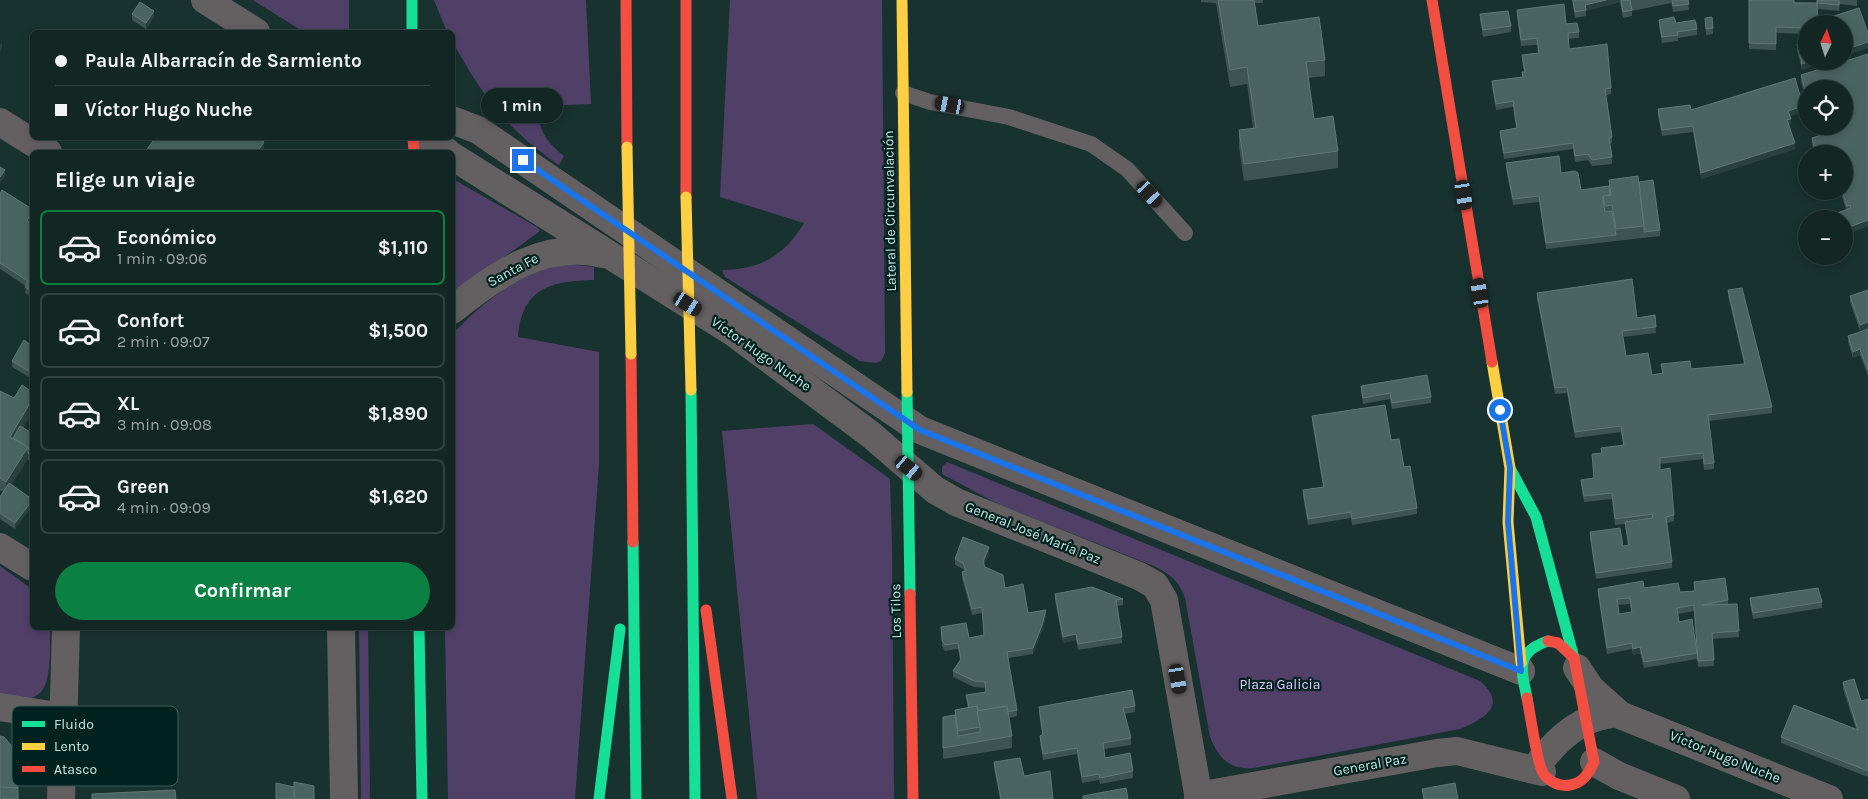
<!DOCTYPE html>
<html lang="es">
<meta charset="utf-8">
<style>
:root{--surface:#122624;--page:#1f3231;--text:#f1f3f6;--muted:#9ca5a6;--line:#314341;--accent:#0b8043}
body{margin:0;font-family:Karla,sans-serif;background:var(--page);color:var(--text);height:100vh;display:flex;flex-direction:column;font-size:19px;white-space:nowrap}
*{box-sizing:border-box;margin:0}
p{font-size:16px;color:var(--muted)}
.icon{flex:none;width:28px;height:28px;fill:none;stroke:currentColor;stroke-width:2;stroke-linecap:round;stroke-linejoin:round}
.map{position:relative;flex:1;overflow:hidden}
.panel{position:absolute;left:30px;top:150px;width:425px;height:480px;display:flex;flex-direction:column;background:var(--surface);border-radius:8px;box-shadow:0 2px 8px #0003,0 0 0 1px var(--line)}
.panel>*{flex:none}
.top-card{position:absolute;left:30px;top:30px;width:425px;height:110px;border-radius:8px;box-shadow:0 2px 8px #0003,0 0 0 1px var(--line);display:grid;align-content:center;height:110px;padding:0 25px;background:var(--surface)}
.needle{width:32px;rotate:4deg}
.fabs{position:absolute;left:1798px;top:15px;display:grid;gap:10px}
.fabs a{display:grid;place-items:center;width:55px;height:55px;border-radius:50%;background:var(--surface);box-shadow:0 2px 8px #0003,0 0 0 1px var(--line);font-size:25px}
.end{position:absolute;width:22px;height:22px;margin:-11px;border:6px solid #1a73e8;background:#fff;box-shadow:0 0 0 2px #fff}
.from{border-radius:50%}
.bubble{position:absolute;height:35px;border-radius:18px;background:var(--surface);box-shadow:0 2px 8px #0003,0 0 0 1px var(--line);font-size:16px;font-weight:700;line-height:35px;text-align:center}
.car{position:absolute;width:15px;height:30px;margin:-15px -8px;border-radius:6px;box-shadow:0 0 4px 1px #0007;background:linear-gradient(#222 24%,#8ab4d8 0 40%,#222 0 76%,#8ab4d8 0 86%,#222 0)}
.top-card b{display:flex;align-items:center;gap:18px;height:48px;font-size:19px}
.top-card b+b{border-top:1px solid var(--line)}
.top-card i{width:12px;height:12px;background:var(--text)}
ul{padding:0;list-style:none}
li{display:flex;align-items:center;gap:15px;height:75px;margin:0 10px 8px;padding:0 15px;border:2px solid var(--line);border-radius:8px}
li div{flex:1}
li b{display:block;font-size:19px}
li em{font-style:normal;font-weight:700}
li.selected{border-color:var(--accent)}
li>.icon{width:45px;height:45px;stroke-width:1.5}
h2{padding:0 25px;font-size:22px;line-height:60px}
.primary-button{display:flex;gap:10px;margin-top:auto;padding:10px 25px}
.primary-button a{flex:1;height:58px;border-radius:30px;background:var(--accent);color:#fff;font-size:20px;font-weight:700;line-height:58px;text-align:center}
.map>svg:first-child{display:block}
</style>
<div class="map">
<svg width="1868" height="799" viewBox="0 0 1868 799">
<rect width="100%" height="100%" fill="#183230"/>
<g fill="#504068">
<polygon points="253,0 349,0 349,32 304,32"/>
<path d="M434,0H586L591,104L537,106C538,129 546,142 564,156L559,165C509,131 486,101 456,48L453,42L452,32H447Z"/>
<path d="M730,0H882L885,353L882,360L876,363L860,361L725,277L722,270C761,269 784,256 804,223L720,197Z"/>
<polygon points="453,179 537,227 540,231 453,294"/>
<path d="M566,264L594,267V280C551,281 522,288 518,337L599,352V463L575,799H448L445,628H452L453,333C488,299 516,274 566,264Z"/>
<polygon points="813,424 890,479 892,544 894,799 757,799 722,431"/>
<path d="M947,462L1480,681C1509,706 1483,719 1460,729L1254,768C1230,770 1219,759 1210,737L1185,598C1179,581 1170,574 1154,566L1000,505L942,474V467Z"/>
<path d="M0,566L32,589V628H50C49,646 55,693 31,698C21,700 10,696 0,694Z"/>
<polygon points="359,628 368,628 370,799 361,799"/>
</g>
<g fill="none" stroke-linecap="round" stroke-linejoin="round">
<polyline stroke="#646061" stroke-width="16" points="903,93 930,102 1009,117 1091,144 1127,169 1185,233"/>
<g stroke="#646061" stroke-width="28">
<polyline points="205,0 256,32"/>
<polyline points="452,120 478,130 920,430 1521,671"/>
<polyline points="0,122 48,152"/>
<polyline points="424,138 447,152"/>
<polyline points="452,156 734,333 870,434 935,490 956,502 1139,576 1155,585 1164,600 1199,799"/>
<path d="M452,310C497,274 544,240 604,254"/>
<polyline points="0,547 32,567"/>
<polyline points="341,628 344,799"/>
<polyline points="1577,668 1591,689 1620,715 1829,799"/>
<polyline points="0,707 63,717"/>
<polyline points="1594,762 1619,776 1676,799"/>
<path d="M1539,763C1555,742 1579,719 1607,715"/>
<polyline points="1198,796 1437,753 1457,751 1542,772"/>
<polyline points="61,799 66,628"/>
</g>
<g stroke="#16e098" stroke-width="11">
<polyline points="412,0 412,32"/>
<polyline points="691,390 695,799"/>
<polyline points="907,392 910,594"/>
<polyline points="1511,470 1536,517 1574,658"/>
<polyline points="633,542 636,799"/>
<polyline points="419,628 422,799"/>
<path d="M1527,698C1521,669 1515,652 1548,641"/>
<polyline points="599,799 620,629"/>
</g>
<g stroke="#ffcf43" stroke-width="11">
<polyline points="902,0 907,392"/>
<polyline points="1492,362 1510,468 1508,522 1521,663"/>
</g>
<g stroke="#f24e42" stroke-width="11">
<polyline points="626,0 627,147"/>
<polyline points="686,0 686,197"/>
<polyline points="1432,0 1492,362"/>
<polyline points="413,138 414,152"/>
<polyline points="631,354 633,542"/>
<polyline points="910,594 913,799"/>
<polyline points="706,610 732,799"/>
<path d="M1527,698C1530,712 1537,764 1543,773C1549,782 1560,787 1570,785C1583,783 1589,773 1594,762L1574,658L1558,643L1548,641"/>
</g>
<g stroke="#ffcf43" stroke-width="11">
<polyline points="627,147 631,354"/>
<polyline points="686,197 691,390"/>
</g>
</g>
<g fill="#3c5452" fill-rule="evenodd">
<polygon points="1201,0 1263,0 1263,3 1254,3 1258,26 1325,60 1325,76 1309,78 1314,119 1338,151 1338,168 1244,181 1239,147 1239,130 1253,128 1247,84 1230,87 1216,3 1201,2"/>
<polygon points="1572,0 1688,0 1689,10 1673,12 1671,1 1671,3 1632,11 1632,16 1623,18 1620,2 1586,11 1586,16 1575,18"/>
<polygon points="1749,0 1817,3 1817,0 1857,0 1857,6 1840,4 1839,11 1817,9 1806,24 1806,34 1776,33 1776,50 1749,49"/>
<polygon points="1517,10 1566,24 1579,32 1579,38 1568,39 1569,49 1611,88 1611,94 1606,95 1612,137 1612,143 1610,144 1612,157 1612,164 1592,166 1588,160 1575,162 1573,149 1504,159 1500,137 1500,131 1516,128 1513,107 1496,110 1492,87 1492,81 1522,77 1522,72 1524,72 1522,61 1522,55 1538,53 1537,45 1521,46 1517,16"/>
<polygon points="132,14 154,17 146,29 132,20"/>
<polygon points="1480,14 1511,26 1511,32 1483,37 1480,20"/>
<polygon points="1705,18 1713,28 1713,34 1706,35"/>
<polygon points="1659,20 1697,29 1697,35 1678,38 1678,41 1662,43 1659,26"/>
<polygon points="1806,42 1802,70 1797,50 1797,44"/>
<polygon points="1868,54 1868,226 1844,235 1844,219 1846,209 1840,191 1844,191 1844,154 1815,154 1812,144 1812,138 1842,128 1841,126 1844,126 1844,89 1806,89 1806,99 1801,82 1801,75"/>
<polygon points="1658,109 1803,112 1790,116 1791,125 1789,125 1795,149 1701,179 1693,132 1662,136 1658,116"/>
<polygon points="1506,163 1561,173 1581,190 1609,186 1609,180 1639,182 1660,230 1660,236 1546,249 1539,202 1513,205 1506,169"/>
<polygon points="0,194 32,209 32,217 29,222 32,224 32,297 25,293 26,286 0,269"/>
<polygon points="1820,256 1833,256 1833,258 1823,262"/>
<polygon points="1728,290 1772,407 1772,413 1709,421 1714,463 1714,469 1704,470 1703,459 1660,464 1660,470 1674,515 1674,521 1667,523 1672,562 1672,568 1596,579 1590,538 1590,532 1623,546 1628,546 1625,524 1615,525 1612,499 1584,502 1581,486 1581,480 1594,478 1592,454 1601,453 1601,448 1623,445 1621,432 1575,438 1567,393 1555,394 1537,299 1537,293 1637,318 1655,315 1656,333 1623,337 1626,356 1652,375 1662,373 1661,364 1691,369 1744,364 1728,296"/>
<polygon points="1868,290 1860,331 1850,302 1850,296"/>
<polygon points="1868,329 1868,376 1860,355 1853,358 1848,342 1848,336"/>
<polygon points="32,346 32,379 12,367 12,361"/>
<polygon points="1361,386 1431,397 1431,403 1392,409 1390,399 1363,404 1361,392"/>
<polygon points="0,391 14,398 32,392 32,412 23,428 32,433 32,463 27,459 11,485 32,499 15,529 0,519 0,497 3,492 0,490"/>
<polygon points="1312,416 1391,440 1404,467 1417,508 1417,514 1352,525 1351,518 1308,525 1303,496 1303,490 1323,487 1312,422"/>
<polygon points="989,553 984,565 985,567 1005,588 1028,613 1046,616 1042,631 1033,654 1008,658 1017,710 1017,716 1009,718 1012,736 1012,748 943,759 943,717 955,715 955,710 968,708 966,695 985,692 985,688 974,687 953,677 953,671 960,660 958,649 945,651 942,646 941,627 969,638 984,635 982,613 972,615 962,578 962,572 964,571 963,569 955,565 955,559"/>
<path d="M1694,582L1728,600V604H1737L1739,637L1713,639L1714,666L1698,667L1697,657V659L1644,668L1640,653L1633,655L1632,649L1607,654L1598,595V589L1644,588L1680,592L1695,591ZM1630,604L1631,612L1619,614L1618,605ZM1694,611L1697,649L1679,622L1678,614Z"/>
<polygon points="1055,594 1123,599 1123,605 1117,606 1122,637 1122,643 1078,650 1076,640 1063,643 1055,600"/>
<polygon points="1750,598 1822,602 1822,608 1753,619 1750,604"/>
<polygon points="1843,682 1861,701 1868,699 1868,777 1781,743 1781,737 1856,729 1843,689"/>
<polygon points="1135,706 1135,712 1125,714 1131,738 1131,745 1104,749 1105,758 1133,771 1133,778 1100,784 1099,780 1082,783 1077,754 1043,760 1040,742 1040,736 1042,735 1039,713 1039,707"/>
<polygon points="994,762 1024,776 1053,799 1000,799 994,768"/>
</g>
<g fill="#28403e">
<polygon points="1606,0 1620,0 1620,2 1586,11 1585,5"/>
<polygon points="154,11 154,17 146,29 146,23"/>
<polygon points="2,42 2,48 0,52 0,45"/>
<polygon points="1868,42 1868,48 1844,56 1844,50"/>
<polygon points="1810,61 1828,61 1802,70 1802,64"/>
<polygon points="1803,106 1803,112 1788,117 1788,111"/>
<polygon points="1791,119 1791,125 1787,126 1787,120"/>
<polygon points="1816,126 1827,126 1816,130"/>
<polygon points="264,142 264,152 257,152"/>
<polygon points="1795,143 1795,149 1701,179 1701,173"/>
<polygon points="5,170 5,176 0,183 0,177"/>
<polygon points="1846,172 1846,178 1844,179 1844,173"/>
<polygon points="32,211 32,217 27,227 27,221"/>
<polygon points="1868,220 1868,226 1844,235 1844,229"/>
<polygon points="1823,256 1833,256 1833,258 1823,262"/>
<polygon points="1868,322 1868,328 1860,331 1860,325"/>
<polygon points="1860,349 1860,355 1853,358 1853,352"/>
<polygon points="32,400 32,412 13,444 10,437"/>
<polygon points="28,447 28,459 6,494 6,482"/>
<polygon points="32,501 32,507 15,529 15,523"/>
<polygon points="989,547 989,553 983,568 983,562"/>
<polygon points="1046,610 1046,616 1042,631 1033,654 1033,648"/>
<polygon points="1076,634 1076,640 1063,643 1063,637"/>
<polygon points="1640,647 1640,653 1633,655 1633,649"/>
</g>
<g fill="#4a6461" stroke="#5d7976" fill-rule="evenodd">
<polygon points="1218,0 1254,0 1258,26 1319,17 1325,60 1306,62 1314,119 1333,116 1338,151 1244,164 1239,130 1256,128 1247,67 1230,70"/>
<polygon points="1573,0 1606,0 1585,5 1586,10 1575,12"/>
<polygon points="1621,0 1630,0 1632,10 1623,12"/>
<polygon points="1672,0 1688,0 1689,4 1673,6"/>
<polygon points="1749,0 1794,0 1794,3 1817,3 1817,0 1839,0 1839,5 1817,3 1818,24 1806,24 1806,28 1776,27 1776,44 1749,43"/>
<polygon points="140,2 154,11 146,23 132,14"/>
<polygon points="1564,4 1566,24 1577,23 1579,32 1568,33 1569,49 1607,44 1611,88 1605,89 1612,137 1609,138 1612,157 1592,160 1588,154 1575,156 1573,143 1504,153 1500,131 1517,128 1513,101 1496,104 1492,81 1523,77 1522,72 1525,72 1522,55 1539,53 1537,38 1521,40 1517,10"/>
<polygon points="1859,8 1868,33 1868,42 1844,50 1844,24 1822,24 1821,20"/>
<polygon points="1508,11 1511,26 1483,30 1480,14"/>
<polygon points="1674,17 1676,23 1695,20 1697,29 1677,32 1678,35 1662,37 1659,20"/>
<polygon points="1712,17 1713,28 1706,29 1705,18"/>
<polygon points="1806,41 1806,61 1810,61 1802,64 1797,44"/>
<polygon points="1868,54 1868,220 1844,229 1844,219 1821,219 1851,208 1850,205 1847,206 1842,191 1844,191 1844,179 1847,178 1846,172 1844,173 1844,154 1816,154 1812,138 1844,128 1844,89 1806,89 1806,93 1801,75"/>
<polygon points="1795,78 1803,106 1788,111 1791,119 1787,120 1795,143 1701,173 1693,126 1662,130 1658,109 1690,105 1691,110"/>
<polygon points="155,138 257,138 264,142 257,152 145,152"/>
<polygon points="1559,156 1561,173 1575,171 1578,173 1581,190 1609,186 1610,195 1603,196 1603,201 1605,212 1612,211 1616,235 1546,243 1539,196 1513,199 1506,163"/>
<polygon points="0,167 5,170 0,177"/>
<polygon points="1638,176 1644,226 1616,229 1612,205 1605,206 1603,196 1611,195 1609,180"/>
<polygon points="1653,180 1660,230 1644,232 1644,226 1639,182"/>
<polygon points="2,190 32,209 32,211 27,221 32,224 32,291 25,287 28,281 0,263 0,194"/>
<polygon points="1632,279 1637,318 1655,315 1656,327 1622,331 1626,356 1648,353 1652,375 1663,373 1661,364 1690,361 1691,369 1745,364 1728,290 1742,288 1772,407 1708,415 1714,463 1704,464 1703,453 1660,458 1660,470 1670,468 1674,515 1666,517 1672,562 1596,573 1590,532 1620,528 1623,546 1629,545 1625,522 1652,518 1653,514 1615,519 1612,493 1584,496 1581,480 1594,478 1592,454 1602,453 1601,448 1624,445 1621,426 1575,432 1567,387 1555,388 1537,293"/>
<polygon points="1868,290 1868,322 1860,325 1850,296"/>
<polygon points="1868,329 1868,370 1860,349 1853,352 1848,336"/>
<polygon points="24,340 32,346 32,373 12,361"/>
<polygon points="1427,375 1431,397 1392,403 1390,393 1363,398 1361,386"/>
<polygon points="22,385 32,392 32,400 10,437 28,447 6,482 0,478 0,391 14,398"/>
<polygon points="1385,405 1391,440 1399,439 1404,467 1410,466 1417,508 1352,519 1351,512 1308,519 1303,490 1324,487 1312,416"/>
<polygon points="20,426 32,433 32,457 28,453 28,447 13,438"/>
<polygon points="9,483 32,499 32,501 15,523 0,513 0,497"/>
<polygon points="963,537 989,547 983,562 985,567 1003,575 1005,588 1023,584 1028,613 1046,610 1042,625 1033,648 1007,652 1017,710 1008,712 1007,706 977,711 977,706 969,708 966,695 986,692 985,682 974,681 953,671 961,659 958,643 945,645 942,640 941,627 966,623 969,638 984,635 982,607 972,609 962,572 966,571 963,563 955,559"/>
<path d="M1725,578L1728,600L1702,605L1737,604L1739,631L1712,633L1714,660L1698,661L1694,605L1677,608L1679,622L1692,619L1697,653L1644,662L1640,647L1633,649L1632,643L1607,648L1598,589L1643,581L1644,588L1678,583L1680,592L1695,591L1694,582ZM1630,598L1632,612L1619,614L1617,599Z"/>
<polygon points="1092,587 1123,599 1116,600 1122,637 1078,644 1076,634 1063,637 1055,594"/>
<polygon points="1818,588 1822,602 1753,613 1750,598"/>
<polygon points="1854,679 1861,701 1868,699 1868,771 1781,737 1794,705 1858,730 1843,682"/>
<polygon points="1132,690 1135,706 1123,708 1131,738 1103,743 1105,758 1130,753 1133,771 1100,778 1099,774 1082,777 1077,748 1043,754 1040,736 1043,734 1039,707"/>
<polygon points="977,706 980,727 958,731 955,710"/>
<polygon points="1007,706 1012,736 943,748 943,717 955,715 958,736 980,732 980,727 977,711"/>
<polygon points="0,736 4,737 17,752 18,788 0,787"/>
<polygon points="1020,758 1024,776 1050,771 1053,799 1001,799 994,762"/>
<polygon points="294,782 314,786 314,799 294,799"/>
<polygon points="276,783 294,787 294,799 276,799"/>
<polygon points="1455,783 1458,799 1424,799 1422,789"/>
<polygon points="0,787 18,788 18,799 0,799"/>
<polygon points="1126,788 1128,799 1083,799 1083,796"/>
<polygon points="175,790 176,799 92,799 92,794"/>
</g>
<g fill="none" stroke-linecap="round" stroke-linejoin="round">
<polyline stroke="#1a73e8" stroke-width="6" points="523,160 920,430 1521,671 1508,522 1510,468 1500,410"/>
</g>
<g text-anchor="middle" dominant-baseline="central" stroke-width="4.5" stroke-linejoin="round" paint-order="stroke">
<g font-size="14" fill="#c0e8e2" stroke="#00221f">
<text transform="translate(890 211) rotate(-91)">Lateral de Circunvalación</text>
<text transform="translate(513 270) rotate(-28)">Santa Fe</text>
<text transform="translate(761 354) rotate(35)">Víctor Hugo Nuche</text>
<text transform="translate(1033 533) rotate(22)">General José María Paz</text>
<text transform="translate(896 611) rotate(-91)">Los Tilos</text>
<text transform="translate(1725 757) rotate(22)">Víctor Hugo Nuche</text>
<text transform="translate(1370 765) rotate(-10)">General Paz</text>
</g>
<g font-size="14" fill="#e1c7ff" stroke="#00221f">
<text x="1280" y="684">Plaza Galicia</text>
</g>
</g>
<rect x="12" y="706" width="166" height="80" rx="8" fill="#00221f" stroke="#3a5d5a" stroke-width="1"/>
<rect x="22" y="721" width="23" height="6" fill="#16e098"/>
<rect x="22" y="743" width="23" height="7" fill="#ffcf43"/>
<rect x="22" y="766" width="23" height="6" fill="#f24e42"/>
<g font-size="14" fill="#c0e8e2">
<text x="54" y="729">Fluido</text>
<text x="54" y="751">Lento</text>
<text x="54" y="774">Atasco</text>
</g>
</svg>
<div class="fabs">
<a><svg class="needle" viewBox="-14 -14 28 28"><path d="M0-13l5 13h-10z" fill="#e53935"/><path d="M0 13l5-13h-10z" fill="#9ca5a6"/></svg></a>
<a><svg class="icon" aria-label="locate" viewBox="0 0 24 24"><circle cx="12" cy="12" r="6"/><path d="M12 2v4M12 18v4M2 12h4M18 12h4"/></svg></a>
<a>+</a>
<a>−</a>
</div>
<i class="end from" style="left:1500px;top:410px"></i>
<i class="end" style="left:523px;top:160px"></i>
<div class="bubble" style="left:481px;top:88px;width:82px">1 min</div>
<i class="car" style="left:950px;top:105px;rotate:281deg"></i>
<i class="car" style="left:1150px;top:194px;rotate:138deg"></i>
<i class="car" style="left:1464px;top:195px;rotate:171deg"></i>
<i class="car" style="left:1480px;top:293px;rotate:351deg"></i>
<i class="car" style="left:688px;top:304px;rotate:122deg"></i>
<i class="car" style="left:909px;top:468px;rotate:130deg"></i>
<i class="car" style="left:1178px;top:679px;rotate:170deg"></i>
<div class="top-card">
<b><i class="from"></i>Paula Albarracín de Sarmiento</b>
<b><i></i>Víctor Hugo Nuche</b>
</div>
<section class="panel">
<h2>Elige un viaje</h2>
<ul>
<li class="selected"><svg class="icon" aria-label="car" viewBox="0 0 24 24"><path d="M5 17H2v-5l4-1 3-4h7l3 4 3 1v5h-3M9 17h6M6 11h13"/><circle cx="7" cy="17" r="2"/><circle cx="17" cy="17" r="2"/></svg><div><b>Económico</b><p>1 min · 09:06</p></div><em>$1,110</em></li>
<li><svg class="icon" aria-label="car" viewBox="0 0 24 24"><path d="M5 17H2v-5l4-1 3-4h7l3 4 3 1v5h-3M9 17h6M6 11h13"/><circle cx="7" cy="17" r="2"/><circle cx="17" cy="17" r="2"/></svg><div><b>Confort</b><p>2 min · 09:07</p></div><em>$1,500</em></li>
<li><svg class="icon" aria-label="car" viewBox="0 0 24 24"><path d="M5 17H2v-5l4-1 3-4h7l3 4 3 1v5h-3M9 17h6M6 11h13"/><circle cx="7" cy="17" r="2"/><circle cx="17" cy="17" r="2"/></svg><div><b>XL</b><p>3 min · 09:08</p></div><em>$1,890</em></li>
<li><svg class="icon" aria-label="car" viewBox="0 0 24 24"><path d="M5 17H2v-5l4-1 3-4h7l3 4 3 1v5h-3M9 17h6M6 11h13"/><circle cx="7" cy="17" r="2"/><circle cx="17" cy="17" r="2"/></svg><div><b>Green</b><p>4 min · 09:09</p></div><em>$1,620</em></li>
</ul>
<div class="primary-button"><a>Confirmar</a></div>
</section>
</div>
